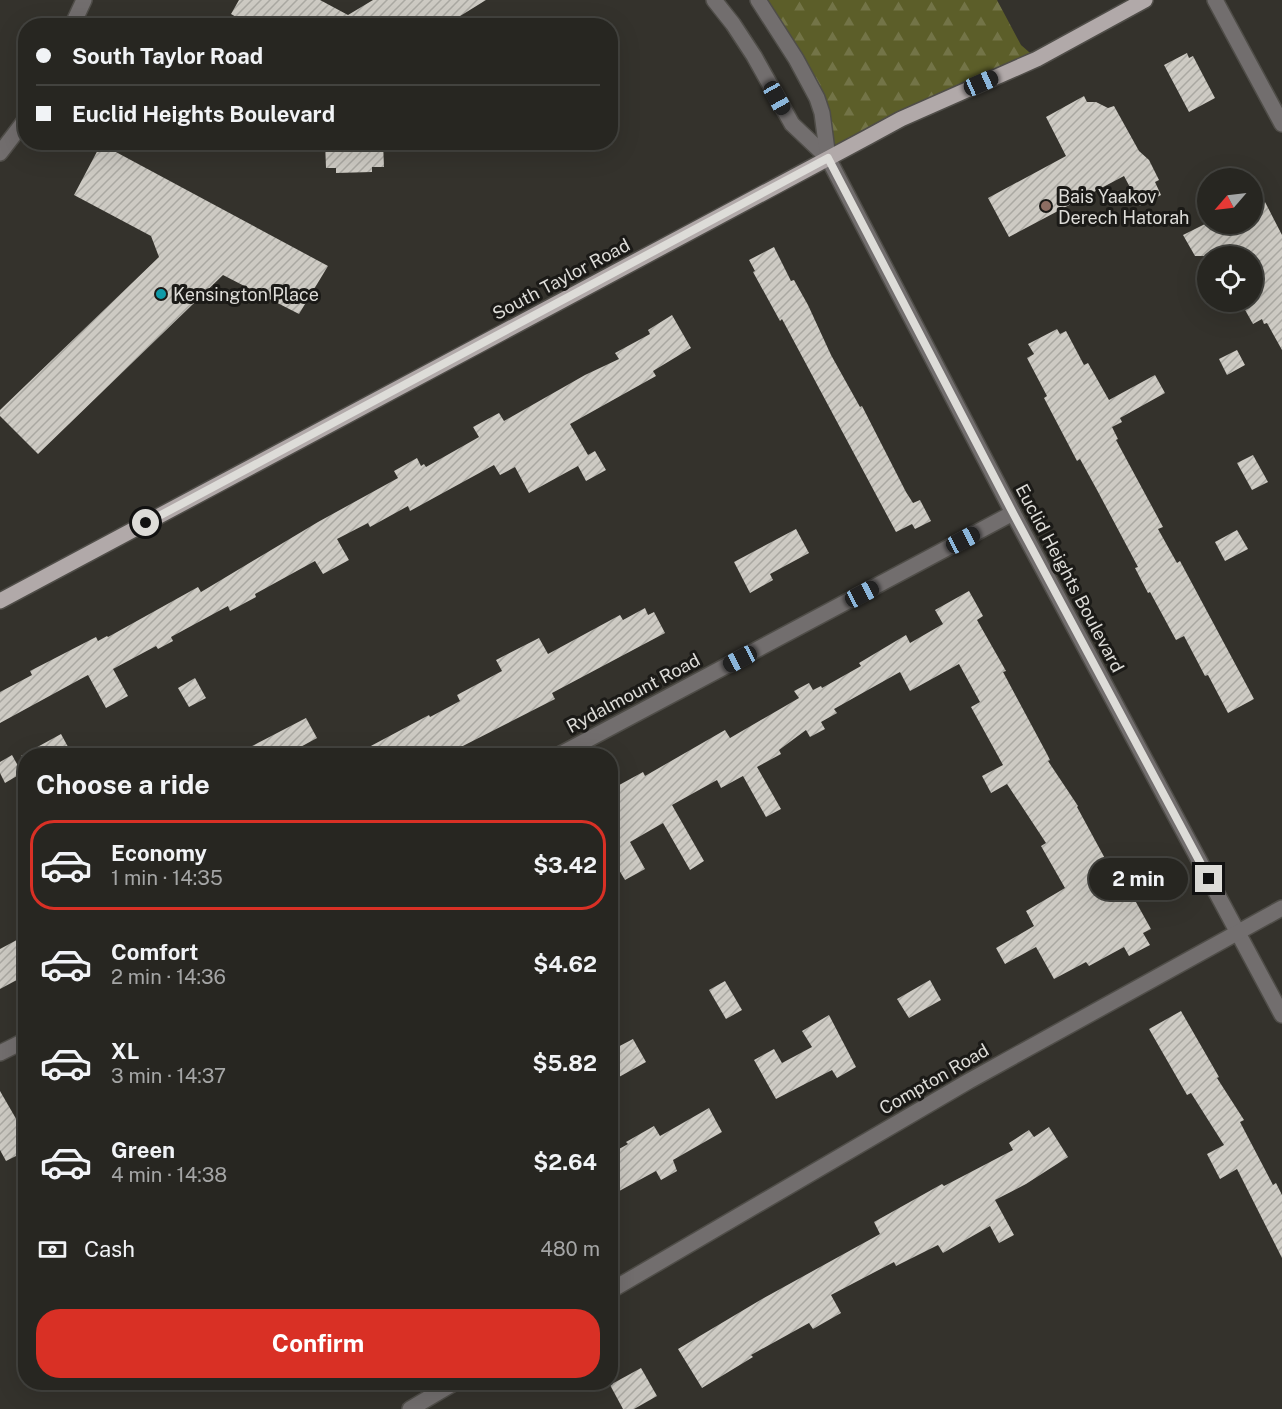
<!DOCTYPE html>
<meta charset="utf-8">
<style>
:root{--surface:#272621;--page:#2f2e2a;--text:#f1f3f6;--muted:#a4a5a5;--line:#43433f;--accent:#d93025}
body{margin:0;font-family:"Public Sans",sans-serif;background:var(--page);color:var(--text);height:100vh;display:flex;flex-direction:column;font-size:22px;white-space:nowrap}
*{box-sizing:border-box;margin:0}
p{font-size:20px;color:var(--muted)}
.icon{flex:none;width:33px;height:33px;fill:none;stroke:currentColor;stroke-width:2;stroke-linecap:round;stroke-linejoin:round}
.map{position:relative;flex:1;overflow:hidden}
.drawer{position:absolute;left:18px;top:748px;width:600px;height:642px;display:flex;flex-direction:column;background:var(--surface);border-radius:24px;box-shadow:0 6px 24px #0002,0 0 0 2px var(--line)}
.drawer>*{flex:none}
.banner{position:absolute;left:18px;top:18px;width:600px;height:132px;border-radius:24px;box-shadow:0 6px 24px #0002,0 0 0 2px var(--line);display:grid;align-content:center;height:132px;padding:0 18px;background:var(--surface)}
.needle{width:39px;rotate:242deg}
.buttons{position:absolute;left:1197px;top:168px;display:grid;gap:12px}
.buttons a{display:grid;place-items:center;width:66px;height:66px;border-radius:50%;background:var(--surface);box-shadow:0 6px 24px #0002,0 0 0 2px var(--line);font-size:30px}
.end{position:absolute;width:27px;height:27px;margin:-14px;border:8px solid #dddcd8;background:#111;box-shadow:0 0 0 3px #111}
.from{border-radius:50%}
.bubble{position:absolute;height:42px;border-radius:21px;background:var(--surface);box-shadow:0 6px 24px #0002,0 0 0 2px var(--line);font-size:20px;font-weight:700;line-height:42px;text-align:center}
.car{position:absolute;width:18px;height:36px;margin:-18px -9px;border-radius:8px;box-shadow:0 0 4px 2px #0007;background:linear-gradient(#222 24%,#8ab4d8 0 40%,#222 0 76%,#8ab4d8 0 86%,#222 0)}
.banner b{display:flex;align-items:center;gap:21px;height:57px;font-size:22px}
.banner b+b{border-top:2px solid var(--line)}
.banner i{width:15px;height:15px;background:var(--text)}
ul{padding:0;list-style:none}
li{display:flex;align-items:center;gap:18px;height:90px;margin:0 12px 9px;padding:0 6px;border:3px solid transparent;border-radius:24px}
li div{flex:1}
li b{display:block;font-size:22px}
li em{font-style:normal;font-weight:700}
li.current{border-color:var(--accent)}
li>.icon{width:54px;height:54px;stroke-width:1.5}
h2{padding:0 18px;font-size:27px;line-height:72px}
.pay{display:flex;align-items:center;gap:15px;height:66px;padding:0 18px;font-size:22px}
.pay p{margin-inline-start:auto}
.primary-button{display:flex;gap:12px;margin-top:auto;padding:12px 18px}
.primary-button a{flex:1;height:69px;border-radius:24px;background:var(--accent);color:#fff;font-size:24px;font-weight:700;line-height:69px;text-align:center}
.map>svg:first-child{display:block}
</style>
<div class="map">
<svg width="1282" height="1409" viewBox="0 0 1282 1409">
<defs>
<pattern id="forest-firs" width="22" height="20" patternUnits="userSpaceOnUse" patternTransform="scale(1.5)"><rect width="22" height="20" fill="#5c5e29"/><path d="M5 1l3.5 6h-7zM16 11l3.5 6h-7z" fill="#737447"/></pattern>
<pattern id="building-hatch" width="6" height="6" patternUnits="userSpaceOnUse" patternTransform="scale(1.5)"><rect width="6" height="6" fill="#cdcac3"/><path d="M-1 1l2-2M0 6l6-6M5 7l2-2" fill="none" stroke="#aaa8a2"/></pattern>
</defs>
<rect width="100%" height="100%" fill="#34322c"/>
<polygon fill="url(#forest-firs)" points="767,0 997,0 1021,45 1037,59 828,158 822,113 761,3"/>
<g fill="url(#building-hatch)">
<polygon points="239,0 320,0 348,15 373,0 486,0 444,26 252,26 231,14"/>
<polygon points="1187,53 1189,58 1193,56 1215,98 1189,112 1164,65"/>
<polygon points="1084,96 1087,102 1096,102 1108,108 1114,106 1139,151 1149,160 1159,180 1155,182 1161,195 1140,206 1124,176 1009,237 988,198 1066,156 1046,117"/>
<polygon points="325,142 383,142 384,167 372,167 372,172 336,173 336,168 326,168"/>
<polygon points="101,144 328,266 299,314 223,275 38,454 0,416 0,410 159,257 151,236 74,195"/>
<polygon points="1265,202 1282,235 1282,350 1267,323 1264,324 1262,319 1253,324 1244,308 1253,303 1252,256 1195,256 1183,235 1205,224 1252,224 1252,208"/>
<polygon points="774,247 791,281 794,280 808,305 831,355 860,407 862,406 906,492 913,503 920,500 931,521 915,529 912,524 896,532 782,319 780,321 753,272 755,271 749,260"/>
<polygon points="672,315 691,348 653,371 656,376 570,424 588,455 595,451 606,470 586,481 578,466 529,493 515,467 500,475 494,465 410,511 408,506 370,527 368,523 337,539 349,560 323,574 315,561 255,594 256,597 230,611 228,606 171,637 173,641 158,649 156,646 113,669 128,696 106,708 88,675 0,723 0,692 32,675 30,671 96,637 98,641 107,636 108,637 198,587 201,592 318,522 398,478 394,471 417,458 421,466 424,464 426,467 479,437 473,427 499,413 504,421 585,375 619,359 615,353 650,334 648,330"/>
<polygon points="1057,329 1060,334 1066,331 1084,365 1088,363 1109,400 1155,375 1165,393 1120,418 1122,422 1112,427 1118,439 1116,440 1163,527 1158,529 1177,563 1180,561 1254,699 1228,713 1208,675 1205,676 1184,636 1176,640 1150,592 1148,593 1135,568 1138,567 1097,490 1080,459 1077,461 1044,398 1047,396 1027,358 1034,354 1028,344"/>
<polygon points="1237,350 1245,365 1227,375 1219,359"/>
<polygon points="1253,455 1268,482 1252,490 1237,463"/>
<polygon points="796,529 809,553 770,574 773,580 750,593 734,562"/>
<polygon points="1237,530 1248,549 1225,561 1215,542"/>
<polygon points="969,591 983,616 977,620 1006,671 1003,672 1047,754 1050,760 1048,761 1078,806 1077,807 1108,864 1113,861 1151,929 1143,933 1150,945 1129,956 1124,947 1089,966 1086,962 1054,979 1036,947 1005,964 996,948 1034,926 1026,911 1065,888 1041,846 1046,843 1007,784 991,793 982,776 1003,765 971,707 980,702 959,664 910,691 900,672 834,709 837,713 821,722 825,729 810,737 806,730 779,750 781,754 757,767 781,809 766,817 743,776 721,788 717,780 672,805 704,861 690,870 663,823 630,842 645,869 625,880 610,855 610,790 643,772 645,776 725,730 730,738 799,698 794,691 809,683 813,690 821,686 822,688 861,666 859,663 906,635 910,643 943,624 935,610"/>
<polygon points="645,608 648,615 654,612 665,633 552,693 555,699 457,749 461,756 352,756 429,715 430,717 460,701 457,695 502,671 496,660 539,638 548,654 620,615 623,620"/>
<polygon points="195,678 206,698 189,707 178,688"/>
<polygon points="306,718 317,738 284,756 233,756"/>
<polygon points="61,734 73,756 21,756"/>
<polygon points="12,755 22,773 5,783 0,773 0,762"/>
<polygon points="26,935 26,975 0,989 0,949"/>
<polygon points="930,980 941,1000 909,1018 897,999"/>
<polygon points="725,981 742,1010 726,1019 709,990"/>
<polygon points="1181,1011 1219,1077 1217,1078 1244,1120 1240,1122 1273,1185 1276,1183 1282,1195 1282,1258 1237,1169 1220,1179 1207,1154 1224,1145 1191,1093 1187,1095 1149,1029"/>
<polygon points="829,1015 856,1067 837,1078 832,1070 776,1099 754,1060 774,1049 782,1063 812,1047 802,1031"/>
<polygon points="633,1039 646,1062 610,1082 610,1051"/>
<polygon points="0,1091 26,1136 26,1151 6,1161 0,1150"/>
<polygon points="709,1108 722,1132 673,1160 677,1171 661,1180 656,1171 610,1196 610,1154 628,1144 626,1142 654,1126 660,1136"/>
<polygon points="1049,1127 1068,1157 1026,1184 995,1200 1014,1235 999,1243 990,1226 943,1253 938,1245 896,1266 894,1262 831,1295 841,1313 813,1329 809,1323 751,1355 753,1357 702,1388 678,1349 762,1299 880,1234 874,1222 942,1184 944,1186 1013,1150 1009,1143 1029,1130 1034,1137"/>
<polygon points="641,1368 657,1396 634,1409 623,1409 610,1385"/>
</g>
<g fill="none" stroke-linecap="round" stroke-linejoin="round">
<defs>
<g id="minor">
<polyline points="714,0 733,24 754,56 792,124 828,158 1013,513 1282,1015"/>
<polyline points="758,0 796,59 817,98 822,113 828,158"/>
<polyline points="1215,0 1282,124"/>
<polyline points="72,26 84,0"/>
<polyline points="0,153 26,119"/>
<polyline points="557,756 1013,513"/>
<polyline points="0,1053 26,1040"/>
<polyline points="610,1291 969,1081 1282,908"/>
<polyline points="410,1409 454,1383"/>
</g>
<polyline id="major" points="0,601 868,137 901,119 1037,59 1145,0"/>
</defs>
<use href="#minor" stroke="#4f4d48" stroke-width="18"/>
<use href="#major" stroke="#4f4d48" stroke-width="18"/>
<use href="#minor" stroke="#726e6e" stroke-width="15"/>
<use href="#major" stroke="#b1a9a9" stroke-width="15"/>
</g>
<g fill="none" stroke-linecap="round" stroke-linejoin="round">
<polyline stroke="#dddcd8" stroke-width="8" points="146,523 828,158 1013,513 1209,879"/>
</g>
<circle fill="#8d6e63" stroke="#1b1a17" stroke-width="2" cx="1046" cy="206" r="6"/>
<circle fill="#0f9aa8" stroke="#1b1a17" stroke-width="2" cx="161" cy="294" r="6"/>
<g text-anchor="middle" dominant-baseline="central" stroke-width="6" stroke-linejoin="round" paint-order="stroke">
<g font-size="18" fill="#dddcd8" stroke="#1b1a17" text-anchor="start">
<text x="1058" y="196">Bais Yaakov<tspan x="1058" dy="21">Derech Hatorah</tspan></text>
<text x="173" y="294">Kensington Place</text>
</g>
<g font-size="18" fill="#dddcd8" stroke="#1b1a17">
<text transform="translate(561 279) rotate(-28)">South Taylor Road</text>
<text transform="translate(1070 578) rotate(62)">Euclid Heights Boulevard</text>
<text transform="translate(633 693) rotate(-28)">Rydalmount Road</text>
<text transform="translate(934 1079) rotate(-30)">Compton Road</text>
</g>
</g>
</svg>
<div class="buttons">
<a><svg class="needle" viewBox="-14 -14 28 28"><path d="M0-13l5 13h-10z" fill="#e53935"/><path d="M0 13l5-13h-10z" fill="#a4a5a5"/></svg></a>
<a><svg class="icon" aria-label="locate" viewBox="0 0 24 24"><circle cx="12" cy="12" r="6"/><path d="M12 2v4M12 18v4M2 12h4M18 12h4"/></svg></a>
</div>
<i class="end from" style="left:146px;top:523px"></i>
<i class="end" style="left:1209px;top:879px"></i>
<div class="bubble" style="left:1089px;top:858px;width:99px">2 min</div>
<i class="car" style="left:981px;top:83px;rotate:66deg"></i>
<i class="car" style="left:777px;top:98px;rotate:151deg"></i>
<i class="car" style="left:963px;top:540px;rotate:62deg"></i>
<i class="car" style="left:862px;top:594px;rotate:62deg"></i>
<i class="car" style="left:740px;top:659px;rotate:242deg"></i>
<div class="banner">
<b><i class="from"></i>South Taylor Road</b>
<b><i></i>Euclid Heights Boulevard</b>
</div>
<section class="drawer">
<h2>Choose a ride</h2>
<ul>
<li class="current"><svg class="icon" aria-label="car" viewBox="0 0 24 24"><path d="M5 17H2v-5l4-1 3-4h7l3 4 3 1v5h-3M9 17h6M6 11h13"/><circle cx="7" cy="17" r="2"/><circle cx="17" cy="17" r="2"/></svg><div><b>Economy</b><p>1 min · 14:35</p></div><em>$3.42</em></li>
<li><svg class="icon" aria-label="car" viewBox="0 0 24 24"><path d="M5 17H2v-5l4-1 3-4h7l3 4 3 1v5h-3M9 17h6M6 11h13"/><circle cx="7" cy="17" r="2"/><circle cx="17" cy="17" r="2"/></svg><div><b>Comfort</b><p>2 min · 14:36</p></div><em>$4.62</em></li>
<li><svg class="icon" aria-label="car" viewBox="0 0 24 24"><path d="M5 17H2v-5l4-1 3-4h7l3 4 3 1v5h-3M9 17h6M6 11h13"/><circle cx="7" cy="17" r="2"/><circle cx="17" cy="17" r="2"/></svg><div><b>XL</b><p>3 min · 14:37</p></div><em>$5.82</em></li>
<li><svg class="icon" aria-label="car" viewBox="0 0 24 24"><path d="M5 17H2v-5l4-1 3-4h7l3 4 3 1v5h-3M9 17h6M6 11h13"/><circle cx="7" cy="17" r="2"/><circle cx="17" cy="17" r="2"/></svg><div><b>Green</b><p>4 min · 14:38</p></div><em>$2.64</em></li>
</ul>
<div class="pay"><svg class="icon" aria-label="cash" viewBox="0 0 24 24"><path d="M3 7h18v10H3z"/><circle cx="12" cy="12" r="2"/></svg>Cash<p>480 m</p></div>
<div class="primary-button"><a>Confirm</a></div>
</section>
</div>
